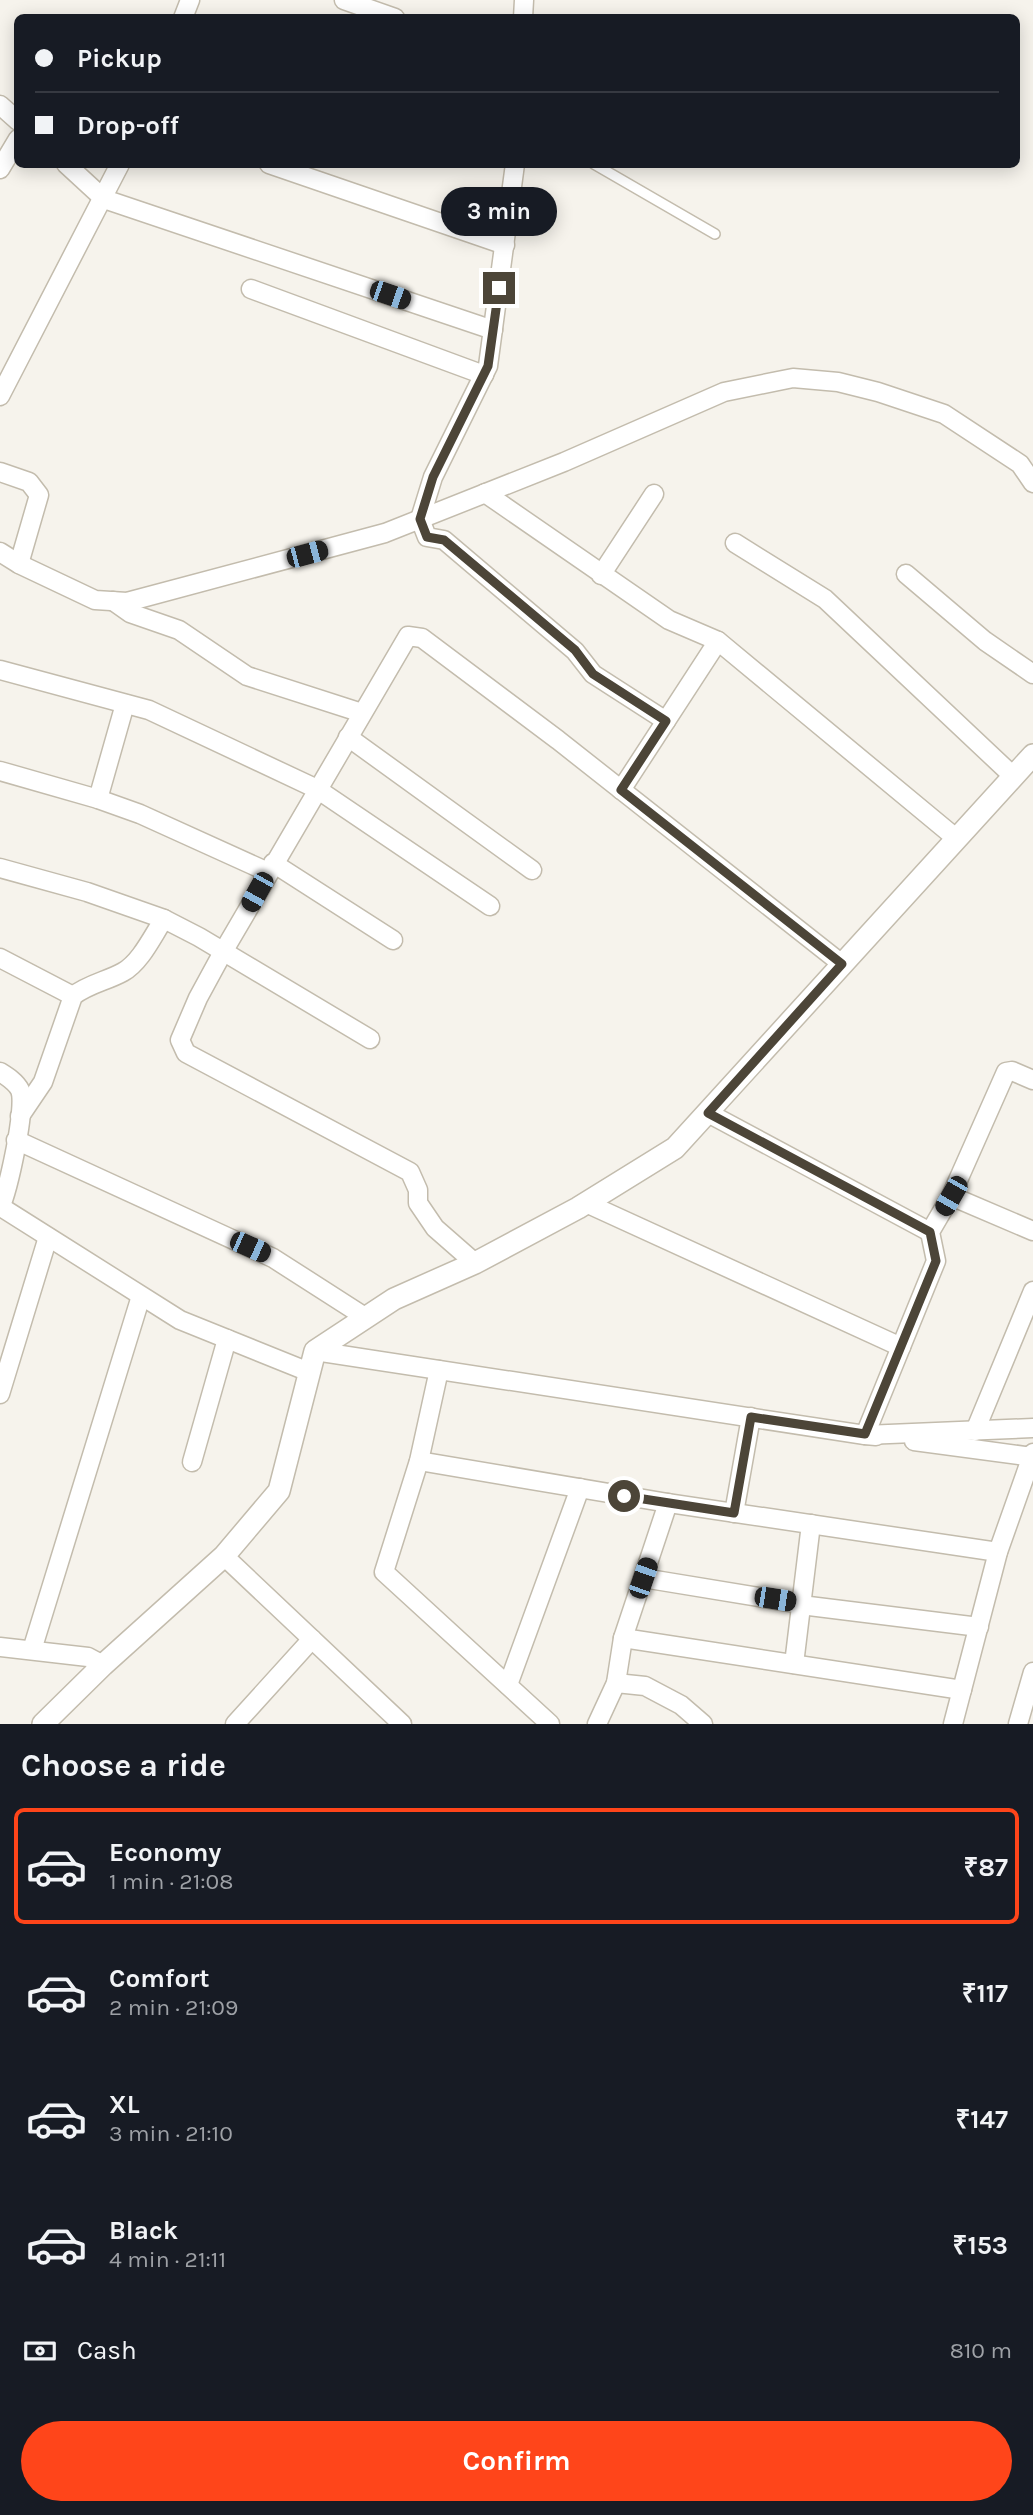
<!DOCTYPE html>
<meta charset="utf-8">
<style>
:root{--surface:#171b24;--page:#242831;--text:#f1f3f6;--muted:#9ea1a6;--line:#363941;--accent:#ff451a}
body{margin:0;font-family:Karla,sans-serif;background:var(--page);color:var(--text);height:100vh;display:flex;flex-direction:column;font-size:26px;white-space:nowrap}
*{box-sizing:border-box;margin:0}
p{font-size:23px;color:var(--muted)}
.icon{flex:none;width:38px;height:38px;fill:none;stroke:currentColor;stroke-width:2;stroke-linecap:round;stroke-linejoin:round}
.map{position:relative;height:1724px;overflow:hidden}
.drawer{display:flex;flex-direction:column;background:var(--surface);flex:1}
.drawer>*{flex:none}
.top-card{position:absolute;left:14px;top:14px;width:1006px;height:154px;border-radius:10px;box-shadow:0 4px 18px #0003;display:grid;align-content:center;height:154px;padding:0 21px;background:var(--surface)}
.end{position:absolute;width:32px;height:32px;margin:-16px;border:9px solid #4c4538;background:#fff;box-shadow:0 0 0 4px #fff}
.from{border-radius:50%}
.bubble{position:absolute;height:49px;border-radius:24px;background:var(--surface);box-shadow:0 4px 18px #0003;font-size:23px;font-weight:700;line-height:49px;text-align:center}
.car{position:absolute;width:21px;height:42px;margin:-21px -10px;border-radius:9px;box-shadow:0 0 5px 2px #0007;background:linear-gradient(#222 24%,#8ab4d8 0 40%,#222 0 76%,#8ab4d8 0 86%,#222 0)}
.top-card b{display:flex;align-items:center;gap:24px;height:66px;font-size:26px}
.top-card b+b{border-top:2px solid var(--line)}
.top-card i{width:18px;height:18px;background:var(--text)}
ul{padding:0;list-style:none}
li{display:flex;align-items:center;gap:21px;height:116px;margin:0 14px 10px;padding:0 7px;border:4px solid transparent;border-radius:10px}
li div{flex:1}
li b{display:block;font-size:26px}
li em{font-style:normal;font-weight:700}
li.current{border-color:var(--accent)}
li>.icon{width:63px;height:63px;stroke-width:1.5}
h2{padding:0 21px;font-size:32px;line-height:84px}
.pay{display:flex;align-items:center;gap:18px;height:77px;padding:0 21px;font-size:26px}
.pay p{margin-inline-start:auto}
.button{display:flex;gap:14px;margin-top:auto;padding:14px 21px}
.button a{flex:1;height:80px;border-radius:42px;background:var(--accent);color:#fff;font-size:28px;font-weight:700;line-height:80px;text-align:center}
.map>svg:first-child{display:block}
</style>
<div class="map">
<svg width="1033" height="1724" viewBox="0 0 1033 1724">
<rect width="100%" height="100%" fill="#f6f3ec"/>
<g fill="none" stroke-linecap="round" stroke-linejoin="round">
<defs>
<polyline id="service" points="594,164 715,234"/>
<g id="minor">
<polyline points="344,0 395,18"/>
<polyline points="183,18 190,0"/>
<polyline points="523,18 524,0"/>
<polyline points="0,105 18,121"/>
<polyline points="66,164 104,199 493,330"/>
<polyline points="269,164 505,245"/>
<polyline points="515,164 488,366 433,477 420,519 427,537 444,540 575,651 593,674 666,721"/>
<polyline points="0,169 18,139"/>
<polyline points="251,289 484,375"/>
<polyline points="0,396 120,164"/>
<polyline points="0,472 29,482 39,495 19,564"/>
<polyline points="485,493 669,620 718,641 957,839"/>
<polyline points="735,543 825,599 1013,776"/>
<polyline points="0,552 19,564 95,600 127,602 385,533 564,462 724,392 793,378 838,382 878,392 944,414 1020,464 1033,483"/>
<polyline points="906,574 985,641 1033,674"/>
<polyline points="601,575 654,494"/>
<polyline points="113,601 130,613 179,630 247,676 362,713"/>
<polyline points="0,670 149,710 317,789 490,906"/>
<polyline points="348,737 532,870"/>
<polyline points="0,771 98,799 140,814 268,872"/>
<polyline points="621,790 718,641"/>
<polyline points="98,799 125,704"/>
<polyline points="273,863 393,940"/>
<polyline points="0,868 87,892 164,919 199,937 370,1039"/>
<polyline points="0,958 73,996"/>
<path d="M0,1072C8,1077 16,1082 20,1090C27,1107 8,1190 0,1208"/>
<polyline points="708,1113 930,1232"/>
<path d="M20,1116L43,1082L73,996C88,984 107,981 123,972C141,962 153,935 164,919"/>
<polyline points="16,1140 273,1258 365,1317"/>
<polyline points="951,1196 1033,1231"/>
<polyline points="586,1203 901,1347"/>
<polyline points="1,1207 180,1320 309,1372"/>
<polyline points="475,1263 435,1228 418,1203 418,1190 410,1172 186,1053 180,1040 198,998 223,952 408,636 422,638 558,740 842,964"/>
<polyline points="315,1351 865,1435 1033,1428"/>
<polyline points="439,1370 419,1461 384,1572 550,1724"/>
<polyline points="0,1394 48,1237"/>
<polyline points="975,1431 1033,1291"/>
<polyline points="876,1436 865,1435 936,1261 930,1232 951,1196 1006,1072 1012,1071 1033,1080"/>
<polyline points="914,1441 1033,1457"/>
<polyline points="419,1461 668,1503 998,1552"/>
<polyline points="192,1462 227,1339"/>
<polyline points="734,1513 751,1417"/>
<polyline points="224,1556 402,1724"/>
<polyline points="643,1578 801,1604"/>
<polyline points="801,1605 979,1627"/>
<polyline points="623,1638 962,1690"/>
<polyline points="0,1647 88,1657 103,1665"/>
<polyline points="32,1650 141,1296"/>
<polyline points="794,1664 811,1524"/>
<polyline points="616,1683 645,1686 681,1705 703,1724"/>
<polyline points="508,1685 580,1488"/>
<polyline points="235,1724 312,1639"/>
<polyline points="597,1724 616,1683 623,1638 668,1503"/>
<polyline points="953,1724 998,1552 1033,1453"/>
<polyline points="1018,1724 1033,1672"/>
</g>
<polyline id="tertiary" points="43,1724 103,1665 224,1556 279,1491 315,1351 394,1299 475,1263 578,1208 675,1148 1033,755"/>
</defs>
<use href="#service" stroke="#c3bcad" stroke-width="12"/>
<use href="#minor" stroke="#c3bcad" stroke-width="21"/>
<use href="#tertiary" stroke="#c3bcad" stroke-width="24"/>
<use href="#service" stroke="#fff" stroke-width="9"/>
<use href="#minor" stroke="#fff" stroke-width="18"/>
<use href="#tertiary" stroke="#fff" stroke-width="21"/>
</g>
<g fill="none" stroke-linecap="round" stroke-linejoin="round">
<polyline stroke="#4c4538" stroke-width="9" points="499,288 488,366 433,477 420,519 427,537 444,540 575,650 593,674 666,721 621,790 842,964 708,1113 930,1232 936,1261 865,1434 751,1417 734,1513 624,1496"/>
</g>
</svg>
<i class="end from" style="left:624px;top:1496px"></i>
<i class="end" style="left:499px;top:288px"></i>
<div class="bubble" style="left:441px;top:187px;width:116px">3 min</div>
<i class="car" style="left:390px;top:295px;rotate:109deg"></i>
<i class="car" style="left:307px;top:554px;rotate:75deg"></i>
<i class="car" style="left:257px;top:892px;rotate:209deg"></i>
<i class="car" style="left:951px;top:1196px;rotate:210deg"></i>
<i class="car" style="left:250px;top:1247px;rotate:114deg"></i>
<i class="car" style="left:643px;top:1578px;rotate:19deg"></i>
<i class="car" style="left:775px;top:1599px;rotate:99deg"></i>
<div class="top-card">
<b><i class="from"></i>Pickup</b>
<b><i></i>Drop-off</b>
</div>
</div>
<section class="drawer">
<h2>Choose a ride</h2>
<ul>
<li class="current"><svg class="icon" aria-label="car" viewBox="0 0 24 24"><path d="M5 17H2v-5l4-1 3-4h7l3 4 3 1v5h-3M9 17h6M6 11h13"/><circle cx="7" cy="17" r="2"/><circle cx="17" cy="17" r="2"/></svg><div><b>Economy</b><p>1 min · 21:08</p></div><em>₹87</em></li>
<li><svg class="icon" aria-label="car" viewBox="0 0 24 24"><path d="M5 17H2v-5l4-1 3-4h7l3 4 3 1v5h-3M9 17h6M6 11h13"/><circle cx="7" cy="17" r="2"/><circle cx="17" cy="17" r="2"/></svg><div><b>Comfort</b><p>2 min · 21:09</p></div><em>₹117</em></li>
<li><svg class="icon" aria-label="car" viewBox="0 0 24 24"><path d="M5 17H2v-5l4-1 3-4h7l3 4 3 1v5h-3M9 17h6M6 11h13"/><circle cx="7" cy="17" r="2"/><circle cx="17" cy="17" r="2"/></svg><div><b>XL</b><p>3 min · 21:10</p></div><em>₹147</em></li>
<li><svg class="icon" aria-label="car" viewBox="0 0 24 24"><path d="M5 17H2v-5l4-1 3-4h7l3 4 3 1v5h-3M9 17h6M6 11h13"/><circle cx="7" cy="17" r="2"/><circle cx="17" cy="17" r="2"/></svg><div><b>Black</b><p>4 min · 21:11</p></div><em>₹153</em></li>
</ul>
<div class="pay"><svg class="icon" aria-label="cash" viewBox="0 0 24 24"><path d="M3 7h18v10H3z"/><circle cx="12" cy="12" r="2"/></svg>Cash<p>810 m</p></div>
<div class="button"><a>Confirm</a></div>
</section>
